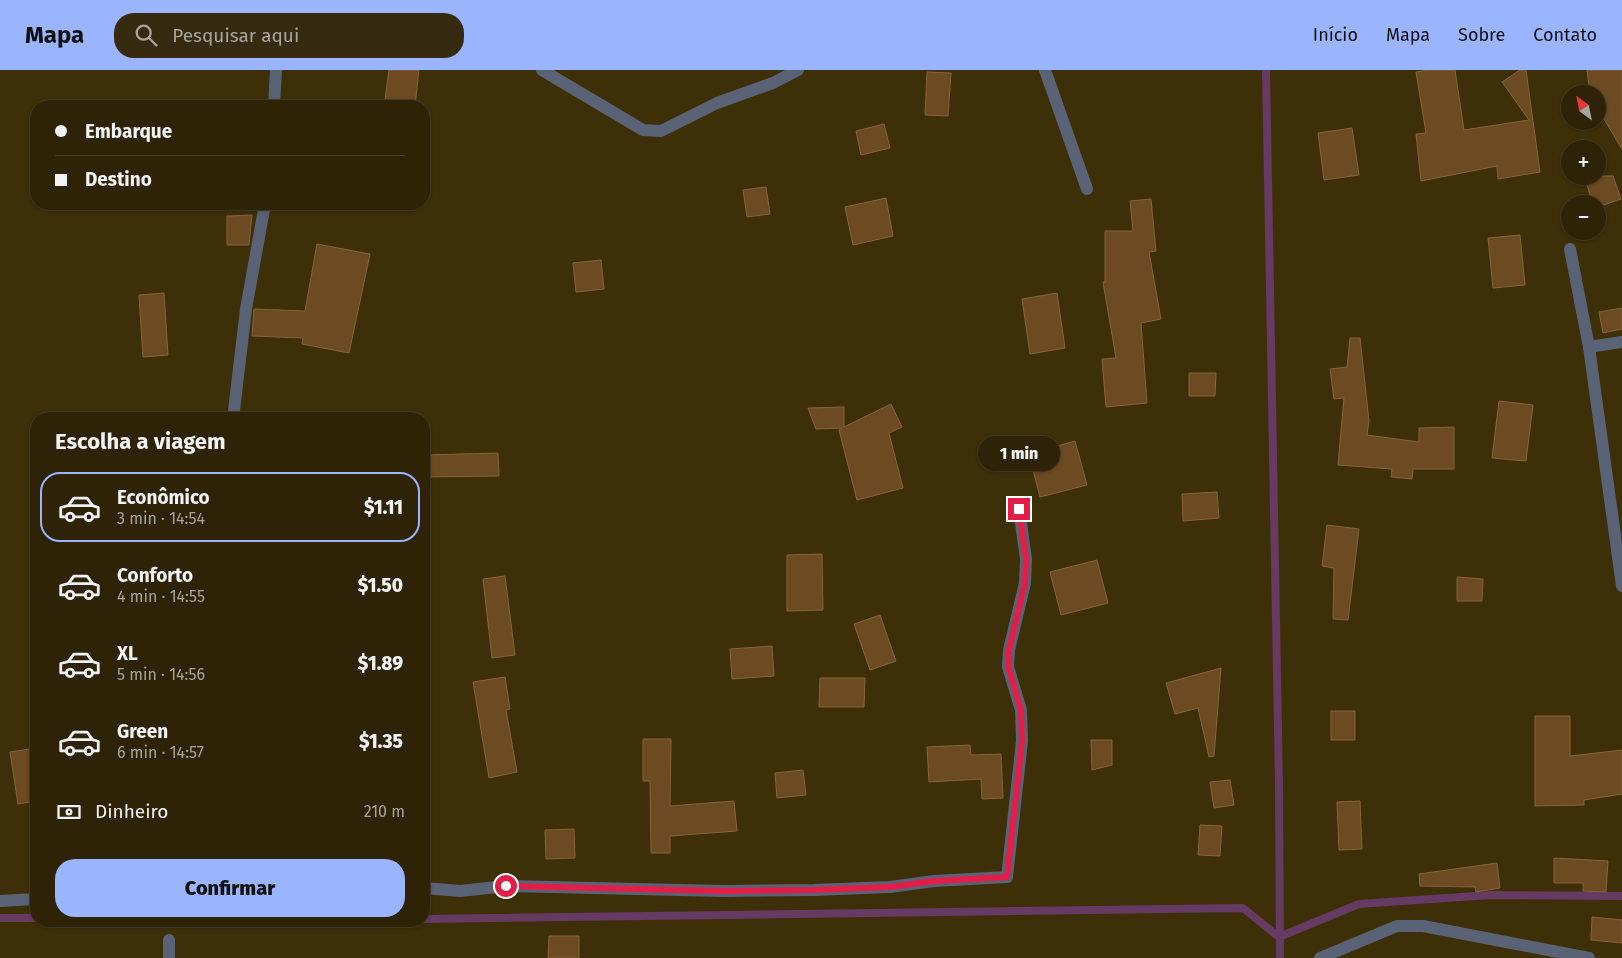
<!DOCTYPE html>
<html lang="pt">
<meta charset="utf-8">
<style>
:root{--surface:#2e2306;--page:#362b10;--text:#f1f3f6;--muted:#a7a49b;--line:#494028;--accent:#9ab5fd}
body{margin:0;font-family:"Fira Sans",sans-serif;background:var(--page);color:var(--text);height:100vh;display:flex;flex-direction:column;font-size:19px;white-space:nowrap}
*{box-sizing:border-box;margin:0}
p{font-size:16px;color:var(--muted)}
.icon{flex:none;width:28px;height:28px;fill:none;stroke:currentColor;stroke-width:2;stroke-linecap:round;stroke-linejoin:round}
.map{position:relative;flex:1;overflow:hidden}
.sheet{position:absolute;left:30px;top:342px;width:400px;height:515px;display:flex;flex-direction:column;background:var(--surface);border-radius:20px;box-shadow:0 1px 4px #0004,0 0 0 1px var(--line)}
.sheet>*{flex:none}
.hud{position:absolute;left:30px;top:30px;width:400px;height:110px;border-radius:20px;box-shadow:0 1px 4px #0004,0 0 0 1px var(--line);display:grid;align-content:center;height:110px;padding:0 25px;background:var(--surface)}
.needle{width:32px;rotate:328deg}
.fabs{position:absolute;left:1561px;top:15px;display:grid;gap:10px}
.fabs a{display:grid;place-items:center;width:45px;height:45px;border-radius:50%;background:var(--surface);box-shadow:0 1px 4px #0004,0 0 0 1px var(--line);font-size:25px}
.end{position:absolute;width:22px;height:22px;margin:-11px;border:6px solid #e11d48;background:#fff;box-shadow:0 0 0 2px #fff}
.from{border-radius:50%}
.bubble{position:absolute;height:35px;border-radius:18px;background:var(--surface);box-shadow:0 1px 4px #0004,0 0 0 1px var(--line);font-size:16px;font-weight:800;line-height:35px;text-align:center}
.hud b{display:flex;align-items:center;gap:18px;height:48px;font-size:19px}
.hud b+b{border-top:1px solid var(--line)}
.hud i{width:12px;height:12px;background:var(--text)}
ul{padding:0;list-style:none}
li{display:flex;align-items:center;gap:15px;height:70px;margin:0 10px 8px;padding:0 15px;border:2px solid transparent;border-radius:20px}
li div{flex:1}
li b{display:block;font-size:19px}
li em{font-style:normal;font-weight:800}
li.on{border-color:var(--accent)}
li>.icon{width:45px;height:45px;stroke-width:1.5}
h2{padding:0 25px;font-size:22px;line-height:60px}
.pay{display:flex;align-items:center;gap:12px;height:55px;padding:0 25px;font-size:19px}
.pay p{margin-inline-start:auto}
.action{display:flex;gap:10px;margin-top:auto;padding:10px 25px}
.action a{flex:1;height:58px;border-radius:20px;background:var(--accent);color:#111;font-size:20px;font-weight:800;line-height:58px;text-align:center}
header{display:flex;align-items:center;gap:30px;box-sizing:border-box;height:70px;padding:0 25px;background:var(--accent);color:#111}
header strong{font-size:24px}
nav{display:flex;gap:28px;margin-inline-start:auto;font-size:18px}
.search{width:350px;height:45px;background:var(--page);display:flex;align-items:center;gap:12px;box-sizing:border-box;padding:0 18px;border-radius:20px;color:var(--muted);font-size:19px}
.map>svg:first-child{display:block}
</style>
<header>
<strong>Mapa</strong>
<div class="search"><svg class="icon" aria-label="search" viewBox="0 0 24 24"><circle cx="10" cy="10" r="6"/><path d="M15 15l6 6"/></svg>Pesquisar aqui</div>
<nav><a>Início</a><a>Mapa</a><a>Sobre</a><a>Contato</a></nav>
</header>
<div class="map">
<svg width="1622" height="888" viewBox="0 0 1622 888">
<rect width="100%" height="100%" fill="#3d2f08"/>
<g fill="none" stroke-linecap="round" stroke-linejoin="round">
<g stroke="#653a63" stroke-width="8">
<polyline points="1266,0 1279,715 1280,888"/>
<polyline points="0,848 36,848"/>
<polyline points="424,849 1243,838 1279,867 1359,834 1491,825 1622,826"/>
</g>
</g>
<g fill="#6c4a22" stroke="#87643d">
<polygon points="389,0 419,0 415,36 384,36"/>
<polygon points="1430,0 1455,0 1464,60 1529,50 1502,12 1520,0 1526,0 1540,102 1498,109 1497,96 1421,111 1416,64 1426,63 1416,2"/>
<polygon points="1587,0 1622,0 1622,79 1598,39 1598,24 1590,24"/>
<polygon points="927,2 951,3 948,46 925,45"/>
<polygon points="884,54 890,78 861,85 856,61"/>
<polygon points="1352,58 1359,105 1324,110 1318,63"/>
<polygon points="1584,106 1613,106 1621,129 1598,137 1598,134 1593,134"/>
<polygon points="766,117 770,144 747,147 743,120"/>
<polygon points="886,128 893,166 853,175 845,137"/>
<polygon points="1151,129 1156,181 1149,182 1161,249 1141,253 1147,333 1106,337 1102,289 1116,288 1103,212 1105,212 1105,161 1133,161 1130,131"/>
<polygon points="252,145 249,175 227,175 227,146"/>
<polygon points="1520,165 1525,215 1493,218 1488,168"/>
<polygon points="317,174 370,184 349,283 302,274 303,268 252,266 254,239 305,241"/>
<polygon points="601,190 604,219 576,222 573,193"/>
<polygon points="164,223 168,285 143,287 139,225"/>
<polygon points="1057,223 1065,278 1030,284 1022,229"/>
<polygon points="1622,238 1622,259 1603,263 1599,242"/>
<polygon points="1350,268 1360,268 1369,351 1367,365 1419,372 1419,358 1454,357 1454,399 1413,399 1412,409 1391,407 1392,399 1338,395 1344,328 1334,329 1330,299 1347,297"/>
<polygon points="1189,303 1216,303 1215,326 1189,326"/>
<polygon points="1499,331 1533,335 1526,391 1492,388"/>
<polygon points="891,334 902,357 889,363 903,418 857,430 839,360 842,358 816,359 808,338 844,337 844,357"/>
<polygon points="1075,371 1087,415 1040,427 1029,384"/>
<polygon points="498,383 499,406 424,407 424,385"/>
<polygon points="1217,422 1219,448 1183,451 1182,424"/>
<polygon points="1327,455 1359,459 1348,550 1333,549 1334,498 1322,496"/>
<polygon points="822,484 823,540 787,541 787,485"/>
<polygon points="1097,490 1108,533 1061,545 1050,502"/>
<polygon points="505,506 515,585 492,588 483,509"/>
<polygon points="1457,507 1483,509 1482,531 1457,531"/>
<polygon points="880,545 896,591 870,600 854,554"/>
<polygon points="772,576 774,606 732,609 730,579"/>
<polygon points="1221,598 1214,686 1209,687 1198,638 1175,644 1166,613"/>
<polygon points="505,607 510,639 506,640 517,702 489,708 473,612"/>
<polygon points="820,608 865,608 864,637 819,637"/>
<rect x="1331" y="641" width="24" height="29"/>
<polygon points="1535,646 1570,646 1570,686 1622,680 1622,724 1584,730 1584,735 1535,736"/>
<polygon points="643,669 671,669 670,736 734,731 737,761 670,766 670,783 651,783 650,711 643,711"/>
<polygon points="1091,670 1112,670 1112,695 1092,700"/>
<polygon points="970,675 971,685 1001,684 1003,728 982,729 981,709 929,712 927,677"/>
<polygon points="36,678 36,731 18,734 10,682"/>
<polygon points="803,700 806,725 777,728 775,703"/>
<polygon points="1230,710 1234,735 1214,738 1210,712"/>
<polygon points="1360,731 1362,779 1339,780 1337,732"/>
<polygon points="1200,755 1222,756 1220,786 1198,785"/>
<polygon points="574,759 575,788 546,789 545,760"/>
<polygon points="1554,788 1608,791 1606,822 1583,821 1583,813 1554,813"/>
<polygon points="1497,793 1500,818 1476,822 1475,817 1420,816 1419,804"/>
<polygon points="1592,847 1622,850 1622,873 1591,870"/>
<polygon points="549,866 579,866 579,888 548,888"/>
</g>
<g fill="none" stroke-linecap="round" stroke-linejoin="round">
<g stroke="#5a6275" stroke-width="12">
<polyline points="542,0 643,60 661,61 717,33 773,13 798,0"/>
<polyline points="1045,0 1087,119"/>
<polyline points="274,36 276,0"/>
<polyline points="1570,179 1589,277 1622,516"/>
<polyline points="1589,277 1622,272"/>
<polyline points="233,349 246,239 265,134"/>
<polyline points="424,818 460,821 506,816 723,821 814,820 890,817 934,811 1007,807 1022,671 1021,640 1008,597 1009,580 1025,513 1026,489 1019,439"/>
<polyline points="0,831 36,829"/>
<polyline points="169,870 169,888"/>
<polyline points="1320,888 1397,856 1423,856 1589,888"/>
</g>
</g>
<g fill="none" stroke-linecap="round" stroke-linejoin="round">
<polyline stroke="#e11d48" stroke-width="6" points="506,816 723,821 814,820 890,817 934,811 1007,807 1022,671 1021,640 1008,596 1009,580 1025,513 1026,489 1019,439"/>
</g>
</svg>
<div class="fabs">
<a><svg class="needle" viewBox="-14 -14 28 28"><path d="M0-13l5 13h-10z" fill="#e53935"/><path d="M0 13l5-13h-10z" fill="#a7a49b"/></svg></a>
<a>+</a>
<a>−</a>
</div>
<i class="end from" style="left:506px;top:816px"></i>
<i class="end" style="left:1019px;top:439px"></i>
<div class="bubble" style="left:978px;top:366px;width:82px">1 min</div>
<div class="hud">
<b><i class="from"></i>Embarque</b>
<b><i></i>Destino</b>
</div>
<section class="sheet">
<h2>Escolha a viagem</h2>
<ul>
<li class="on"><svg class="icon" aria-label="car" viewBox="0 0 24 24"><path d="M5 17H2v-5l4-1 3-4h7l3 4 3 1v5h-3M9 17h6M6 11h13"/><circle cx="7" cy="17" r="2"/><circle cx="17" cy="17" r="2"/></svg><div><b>Econômico</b><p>3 min · 14:54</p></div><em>$1.11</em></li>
<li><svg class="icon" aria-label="car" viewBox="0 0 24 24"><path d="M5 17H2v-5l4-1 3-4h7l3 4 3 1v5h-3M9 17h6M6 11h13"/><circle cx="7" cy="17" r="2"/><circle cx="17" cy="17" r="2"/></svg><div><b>Conforto</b><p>4 min · 14:55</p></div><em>$1.50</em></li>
<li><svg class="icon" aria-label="car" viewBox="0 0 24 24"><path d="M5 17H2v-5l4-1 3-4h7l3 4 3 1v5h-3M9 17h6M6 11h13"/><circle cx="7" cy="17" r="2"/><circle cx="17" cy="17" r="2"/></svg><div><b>XL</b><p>5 min · 14:56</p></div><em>$1.89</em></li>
<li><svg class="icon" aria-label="car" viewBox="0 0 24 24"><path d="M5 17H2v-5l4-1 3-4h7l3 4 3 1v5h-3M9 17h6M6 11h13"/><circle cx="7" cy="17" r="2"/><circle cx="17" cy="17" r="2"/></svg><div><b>Green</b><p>6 min · 14:57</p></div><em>$1.35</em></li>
</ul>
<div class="pay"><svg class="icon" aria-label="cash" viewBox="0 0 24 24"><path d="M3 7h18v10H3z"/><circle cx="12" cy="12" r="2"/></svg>Dinheiro<p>210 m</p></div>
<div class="action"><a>Confirmar</a></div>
</section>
</div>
